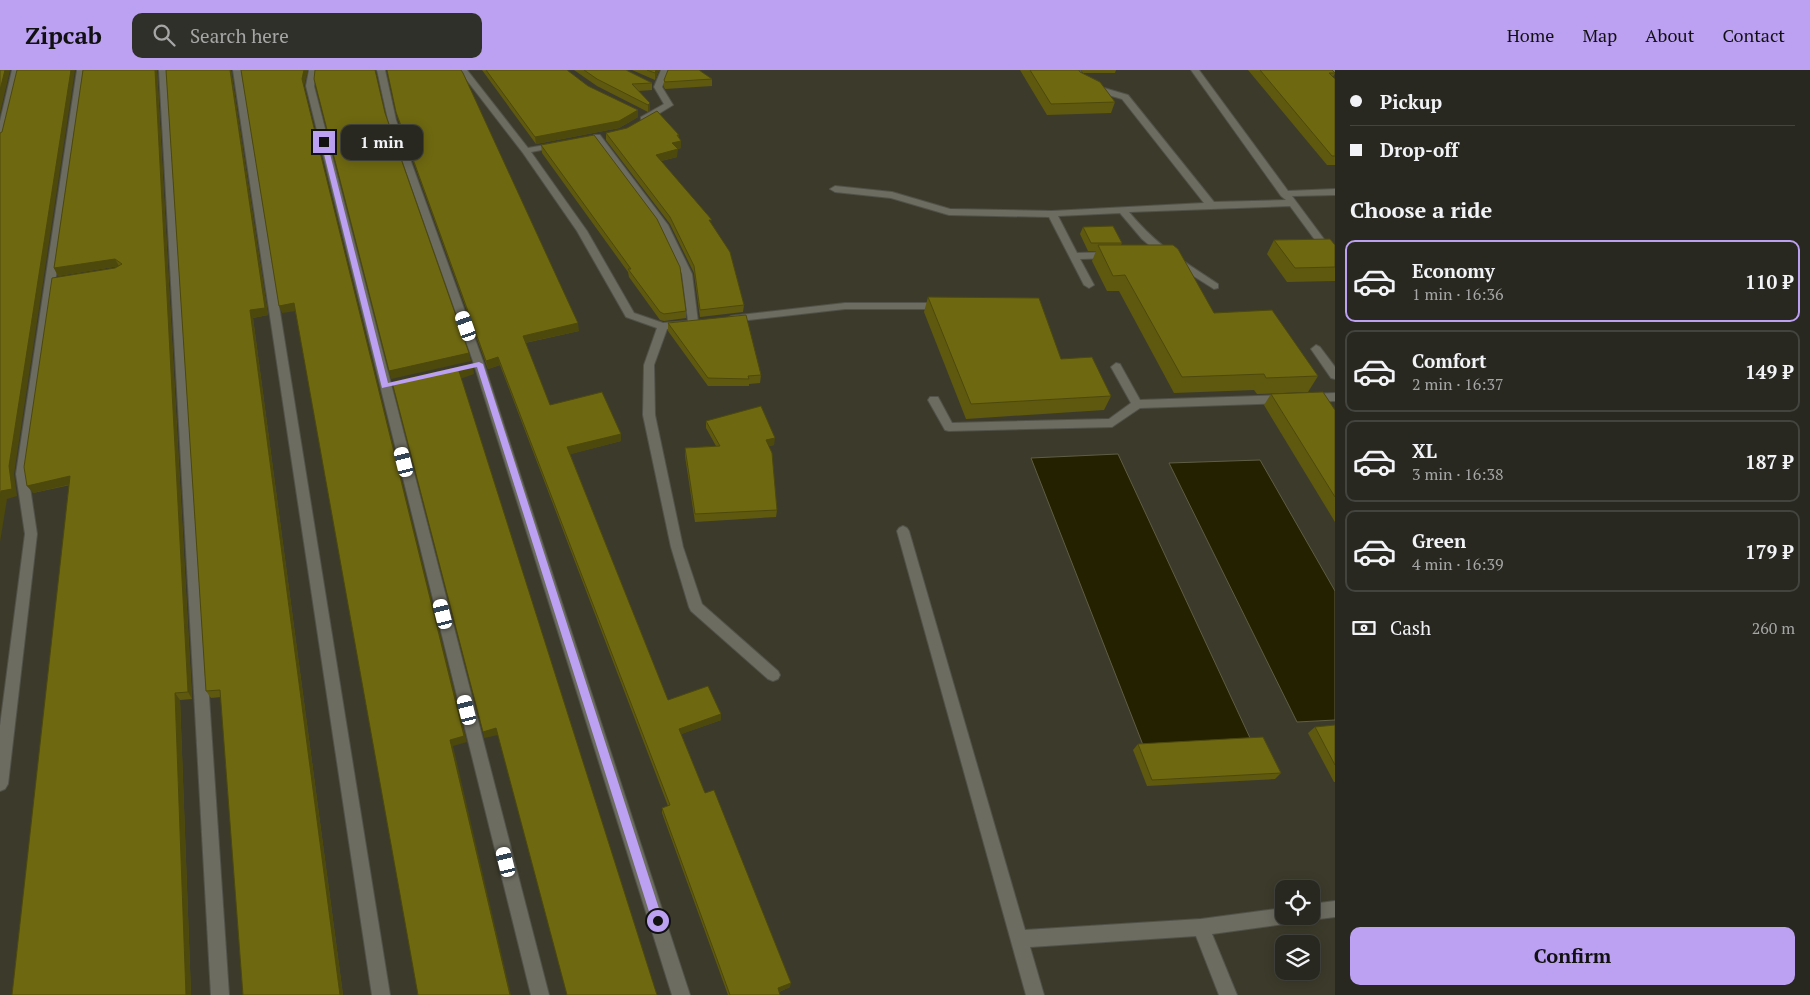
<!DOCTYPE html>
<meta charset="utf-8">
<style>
:root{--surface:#282821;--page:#30302a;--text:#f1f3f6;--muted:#a5a6a5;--line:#44443f;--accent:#bca0f2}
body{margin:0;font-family:"PT Serif",serif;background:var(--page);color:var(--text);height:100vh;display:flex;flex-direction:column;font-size:19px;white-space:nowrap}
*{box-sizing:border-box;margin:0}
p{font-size:16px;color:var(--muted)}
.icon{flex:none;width:28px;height:28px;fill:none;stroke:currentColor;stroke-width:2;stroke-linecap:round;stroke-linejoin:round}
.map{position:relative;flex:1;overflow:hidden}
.drawer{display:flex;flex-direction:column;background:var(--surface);width:475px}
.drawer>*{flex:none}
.top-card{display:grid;align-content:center;height:110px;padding:0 15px;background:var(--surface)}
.tools{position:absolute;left:1275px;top:810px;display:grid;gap:10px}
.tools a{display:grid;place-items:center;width:45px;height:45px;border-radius:10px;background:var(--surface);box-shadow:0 2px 12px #0003,0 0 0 1px var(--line);font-size:25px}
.end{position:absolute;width:22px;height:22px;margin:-11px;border:6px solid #bca0f2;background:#111;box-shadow:0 0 0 2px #111}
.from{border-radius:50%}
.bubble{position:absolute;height:35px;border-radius:10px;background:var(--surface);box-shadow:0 2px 12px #0003,0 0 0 1px var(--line);font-size:16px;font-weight:700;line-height:35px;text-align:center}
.car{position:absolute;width:15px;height:30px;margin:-15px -8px;border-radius:6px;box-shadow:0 0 4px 1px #0007;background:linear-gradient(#fff 24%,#345 0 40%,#fff 0 76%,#345 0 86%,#fff 0)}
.top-card b{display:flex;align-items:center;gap:18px;height:48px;font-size:19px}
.top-card b+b{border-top:1px solid var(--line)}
.top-card i{width:12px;height:12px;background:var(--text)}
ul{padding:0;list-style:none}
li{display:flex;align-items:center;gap:15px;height:82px;margin:0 10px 8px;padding:0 5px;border:2px solid var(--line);border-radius:10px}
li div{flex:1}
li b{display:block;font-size:19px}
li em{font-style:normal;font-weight:700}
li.on{border-color:var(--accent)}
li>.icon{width:45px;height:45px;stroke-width:1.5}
h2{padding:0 15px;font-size:22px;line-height:60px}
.pay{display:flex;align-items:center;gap:12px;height:55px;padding:0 15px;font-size:19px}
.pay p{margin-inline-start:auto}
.primary-button{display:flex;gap:10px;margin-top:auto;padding:10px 15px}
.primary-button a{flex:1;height:58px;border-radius:10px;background:var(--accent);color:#111;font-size:20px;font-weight:700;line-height:58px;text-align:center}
header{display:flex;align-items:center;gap:30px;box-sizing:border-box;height:70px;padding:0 25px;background:var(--accent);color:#111}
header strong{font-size:24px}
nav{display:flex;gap:28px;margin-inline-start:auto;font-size:18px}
.search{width:350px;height:45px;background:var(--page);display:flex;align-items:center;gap:12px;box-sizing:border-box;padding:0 18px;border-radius:10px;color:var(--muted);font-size:19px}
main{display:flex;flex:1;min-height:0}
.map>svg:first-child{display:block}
</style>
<header>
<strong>Zipcab</strong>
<div class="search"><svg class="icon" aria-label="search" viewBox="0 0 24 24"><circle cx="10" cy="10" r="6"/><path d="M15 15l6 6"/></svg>Search here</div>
<nav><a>Home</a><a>Map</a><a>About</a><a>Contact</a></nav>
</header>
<main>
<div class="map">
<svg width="1335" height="925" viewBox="0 0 1335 925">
<rect width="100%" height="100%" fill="#36352c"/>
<path fill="#3c3b2b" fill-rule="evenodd" d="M0,0H1335V925H0ZM1284,819H1311V846H1284ZM1284,874H1311V901H1284Z"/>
<g fill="#242100" stroke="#5f5d44">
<polygon points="1118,384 1251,670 1143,675 1031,388"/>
<polygon points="1260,390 1335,521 1335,650 1297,652 1169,393"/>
</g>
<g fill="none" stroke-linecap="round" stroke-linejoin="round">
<defs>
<g id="minor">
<polygon points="12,0 20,0 4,69 0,72 0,51"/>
<polygon points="77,0 85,0 28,404 37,464 8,714 5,719 0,721 0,656 25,464 16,404"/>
<polygon points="159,0 167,0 229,925 211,925"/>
<polygon points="233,0 241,0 390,925 372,925"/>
<polygon points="309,0 317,0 314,16 549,925 531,925 306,16"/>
<polygon points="377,0 385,0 396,50 484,294 690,925 672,925 474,294 388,50"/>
<polygon points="459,0 467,0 528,78 562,72 562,76 531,82 587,161 634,243 663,253 688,251 682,204 659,155 594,69 594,65 600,65 668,155 692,204 698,252 693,255 689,254 684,256 667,259 654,295 655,345 683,477 702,534 778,601 780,605 778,609 773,611 768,609 691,541 689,537 671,477 643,345 644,295 657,258 626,247 577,161 523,83"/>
<polygon points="661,0 669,0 662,17 673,35 647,51 641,51 641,47 664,34 654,17"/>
<path d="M1072,0H1080L1084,9L1104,18L1128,25L1214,132L1286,130L1281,126L1191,0H1199L1288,121L1335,119V125L1292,126L1335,184V194L1332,193L1290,136L1129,142C1157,176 1182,190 1218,214V218L1214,219L1162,186L1142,169L1120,143L1058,146L1077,183L1111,182L1116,185L1111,188L1080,189L1094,215L1089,218L1084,215L1049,147L949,145L891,128L835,122L830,119L835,116L892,122L950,139L1052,141L1204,133L1122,29L1098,22L1078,12Z"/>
<polygon points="1330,0 1335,0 1335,3"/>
<polygon points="845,233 943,233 948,236 943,239 845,239 731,252 726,249 731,246"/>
<polygon points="1316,275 1320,277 1335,297 1335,309 1331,308 1311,279"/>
<polygon points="1116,293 1120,294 1140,330 1285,325 1291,329 1285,333 1140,338 1112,357 949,361 945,360 928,330 930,327 938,327 952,353 1109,349 1131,333 1111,297"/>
<polygon points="1335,323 1335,331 1310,332 1304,328 1310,324"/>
<polygon points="903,456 907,458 909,461 1025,860 1201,849 1284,838 1284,846 1292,846 1290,852 1284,854 1212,864 1237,925 1219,925 1196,866 1030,877 1044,925 1026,925 897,461 899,458"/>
<polygon points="1335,831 1335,847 1311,850 1305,848 1305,846 1311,846 1311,834"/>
</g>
</defs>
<use href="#minor" stroke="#52524a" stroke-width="2"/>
<use href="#minor" fill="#6c6c61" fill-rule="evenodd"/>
</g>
<g fill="#5f590f">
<polygon points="83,0 157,0 192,629 180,630 191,925 12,925 70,415 33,423 115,198 119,196 58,206 54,198"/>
<polygon points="166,0 231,0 268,245 253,248 343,925 243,925 221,627 211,628 206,621"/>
<polygon points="387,0 579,261 525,273 550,335 621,364 621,371 570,384 668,630 721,650 681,664 705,723 790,917 779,922 780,925 728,925 662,743 662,738 668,736 500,295 488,299 398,49"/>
<polygon points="482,0 567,0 588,16 638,40 638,47 619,58 536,74"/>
<polygon points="574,0 626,0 652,13 652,20 638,21 650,33 650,40 648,42 597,16"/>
<polygon points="632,0 659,0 655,10"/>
<polygon points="1020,0 1079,0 1080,2 1115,32 1111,43 1047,45"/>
<polygon points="1081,0 1116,0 1115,3 1083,3"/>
<polygon points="1248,0 1332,0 1335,3 1333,7 1335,9 1335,95 1327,95"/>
<polygon points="712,9 712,16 665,19 664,17 664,10"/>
<polygon points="606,63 679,68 681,71 681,78 677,79 677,87 661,91 711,154 744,235 743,242 700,247 694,203 670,154 606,70"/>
<polygon points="541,75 686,241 686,248 664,251 660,250 629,207 628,202 542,83"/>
<polygon points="1083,157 1122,173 1121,175 1214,243 1318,306 1308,322 1257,324 1254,320 1174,323 1119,221 1107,221 1092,191 1096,181 1088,181 1080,164"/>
<polygon points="1274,170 1335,175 1335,211 1287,212 1267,184"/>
<polygon points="928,227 1061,289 1111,326 1104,340 966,349 924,242"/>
<polygon points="668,253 761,305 760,313 749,314 749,316 708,316 668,261"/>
<polygon points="1271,324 1335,340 1335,452 1264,335"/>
<polygon points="706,351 774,375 769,376 777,440 776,447 695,452 685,386 685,378 716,376 706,358"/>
<polygon points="1335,655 1335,712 1334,712 1308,663 1315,657"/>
<polygon points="1138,674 1281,703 1275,709 1147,716 1133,680"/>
</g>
<g fill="#4d490c">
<polygon points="5,0 10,0 0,43 0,20"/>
<polygon points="71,0 75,0 14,404 17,426 7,429 0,472 0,427"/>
<polygon points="155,0 157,0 192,629 188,622"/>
<polygon points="230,0 231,0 268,245 253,248 343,925 340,925 250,240"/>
<polygon points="304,0 308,0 304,16 467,672 453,676 511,925 510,925 450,670 302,9"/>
<polygon points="656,0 659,0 655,10 655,3"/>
<polygon points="650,33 650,40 648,42 648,35"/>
<polygon points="638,40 638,47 619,58 536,74 535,67"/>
<polygon points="677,65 679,65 679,71 681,71 681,78 672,80 672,73"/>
<polygon points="678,79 677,87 656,92 656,85"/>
<polygon points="115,189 119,196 58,206 54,198"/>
<polygon points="294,233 296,241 282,243 279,236"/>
<polygon points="578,253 579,261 524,273 523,266"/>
<polygon points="469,283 471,291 391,309 389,301"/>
<polygon points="498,287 500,295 488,299 486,291"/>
<polygon points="473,296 474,304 460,309 459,301"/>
<polygon points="621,364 621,371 568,385 567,377"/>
<polygon points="775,368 774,375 765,377 766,370"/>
<polygon points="70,406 76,413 33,423 27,416"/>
<polygon points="175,623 180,630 191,925 186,925"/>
<polygon points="721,644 721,650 679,665 679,659"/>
<polygon points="496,658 498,665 484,668 483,662"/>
<polygon points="791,913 790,917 776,923 778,918"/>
</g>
<g fill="#6e6811" stroke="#4d490c">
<polygon points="0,0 5,0 0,20"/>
<polygon points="17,0 71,0 9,396 12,419 1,421 0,427 0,63 2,62"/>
<polygon points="83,0 155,0 188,622 175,623 186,925 12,925 70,406 27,416 24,397 52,208 115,198 122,194 115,189 54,198"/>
<polygon points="166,0 230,0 265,238 250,240 340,925 243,925 220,620 206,621"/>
<polygon points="241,0 304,0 302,9 464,666 450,670 510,925 418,925 294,233 279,236"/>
<polygon points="315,0 375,0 385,43 469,283 389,301 314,9"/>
<polygon points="387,0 461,0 463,3 578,253 523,266 550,335 602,322 621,364 567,377 668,630 708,616 721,644 679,659 705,723 714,720 791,913 778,918 780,925 730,925 662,738 670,735 498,287 486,291 396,42"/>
<polygon points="486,0 567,0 588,16 638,40 619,51 535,67"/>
<polygon points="584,0 626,0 652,13 632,14 650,33 648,35 597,9"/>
<polygon points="647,0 656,0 655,3"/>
<polygon points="668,0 699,0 712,9 665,12 664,10"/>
<polygon points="1030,0 1079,0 1080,2 1100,12 1115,32 1051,34"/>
<polygon points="1260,0 1332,0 1335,3 1329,3 1335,9 1335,86 1332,86"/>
<polygon points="657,41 679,65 677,65 681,71 672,73 678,79 656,85 712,150 709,150 730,182 744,235 700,240 694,196 670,147 606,63 627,58"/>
<polygon points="594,65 657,149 680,197 686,241 664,244 660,242 628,199 631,199 541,75"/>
<polygon points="1113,156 1122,173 1091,173 1083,157"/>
<polygon points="1330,169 1335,175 1335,197 1295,198 1274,170"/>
<polygon points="1098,175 1173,175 1178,179 1214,243 1272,240 1318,306 1266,308 1264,304 1182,307 1125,205 1113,206"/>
<polygon points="928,227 1039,228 1061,289 1092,287 1111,326 971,334"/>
<polygon points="746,245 761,305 748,306 749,309 708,308 668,253"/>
<polygon points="472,294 473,296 459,301 657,925 567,925 496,658 483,662 392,312"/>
<polygon points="1323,322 1335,340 1335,427 1271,324"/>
<polygon points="761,336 775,368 766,370 772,383 777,440 695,444 685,378 720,376 706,351"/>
<polygon points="1335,655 1335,695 1315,657"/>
<polygon points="1263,667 1281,703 1152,710 1138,674"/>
</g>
<polygon fill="#bca0f2" points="324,70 327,72 388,313 479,292 483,294 663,851 661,855 658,856 654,855 652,851 477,297 382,318 321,72"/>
</svg>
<div class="tools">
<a><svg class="icon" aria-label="locate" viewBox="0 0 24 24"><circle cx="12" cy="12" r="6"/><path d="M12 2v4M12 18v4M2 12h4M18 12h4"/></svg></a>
<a><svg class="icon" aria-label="layers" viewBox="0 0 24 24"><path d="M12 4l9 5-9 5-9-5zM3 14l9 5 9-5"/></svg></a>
</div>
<i class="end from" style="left:658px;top:851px"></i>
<i class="end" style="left:324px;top:72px"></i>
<div class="bubble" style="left:341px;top:55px;width:82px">1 min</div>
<i class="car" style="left:466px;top:256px;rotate:341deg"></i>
<i class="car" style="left:404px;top:392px;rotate:346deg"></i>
<i class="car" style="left:443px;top:544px;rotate:346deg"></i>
<i class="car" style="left:467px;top:640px;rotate:346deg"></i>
<i class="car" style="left:506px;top:792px;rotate:346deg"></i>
</div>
<section class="drawer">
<div class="top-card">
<b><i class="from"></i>Pickup</b>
<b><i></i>Drop-off</b>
</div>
<h2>Choose a ride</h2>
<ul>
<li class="on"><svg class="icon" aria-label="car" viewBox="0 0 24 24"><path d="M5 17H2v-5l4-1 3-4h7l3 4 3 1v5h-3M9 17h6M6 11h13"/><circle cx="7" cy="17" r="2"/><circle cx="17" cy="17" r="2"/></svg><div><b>Economy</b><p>1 min · 16:36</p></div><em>110 ₽</em></li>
<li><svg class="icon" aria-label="car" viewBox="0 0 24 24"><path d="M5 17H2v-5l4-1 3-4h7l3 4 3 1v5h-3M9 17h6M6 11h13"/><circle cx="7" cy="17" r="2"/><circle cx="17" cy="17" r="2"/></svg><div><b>Comfort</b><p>2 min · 16:37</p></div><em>149 ₽</em></li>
<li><svg class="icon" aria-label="car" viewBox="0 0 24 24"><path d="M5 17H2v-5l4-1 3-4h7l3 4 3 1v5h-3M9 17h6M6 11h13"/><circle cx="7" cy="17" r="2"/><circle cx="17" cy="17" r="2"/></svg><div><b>XL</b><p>3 min · 16:38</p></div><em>187 ₽</em></li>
<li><svg class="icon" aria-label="car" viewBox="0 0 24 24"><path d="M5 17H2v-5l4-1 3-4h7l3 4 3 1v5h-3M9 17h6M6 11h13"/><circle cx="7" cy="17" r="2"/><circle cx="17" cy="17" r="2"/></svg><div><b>Green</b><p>4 min · 16:39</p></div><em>179 ₽</em></li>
</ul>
<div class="pay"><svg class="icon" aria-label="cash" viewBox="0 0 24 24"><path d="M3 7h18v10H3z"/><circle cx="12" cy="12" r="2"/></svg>Cash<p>260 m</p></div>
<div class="primary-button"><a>Confirm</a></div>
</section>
</main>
